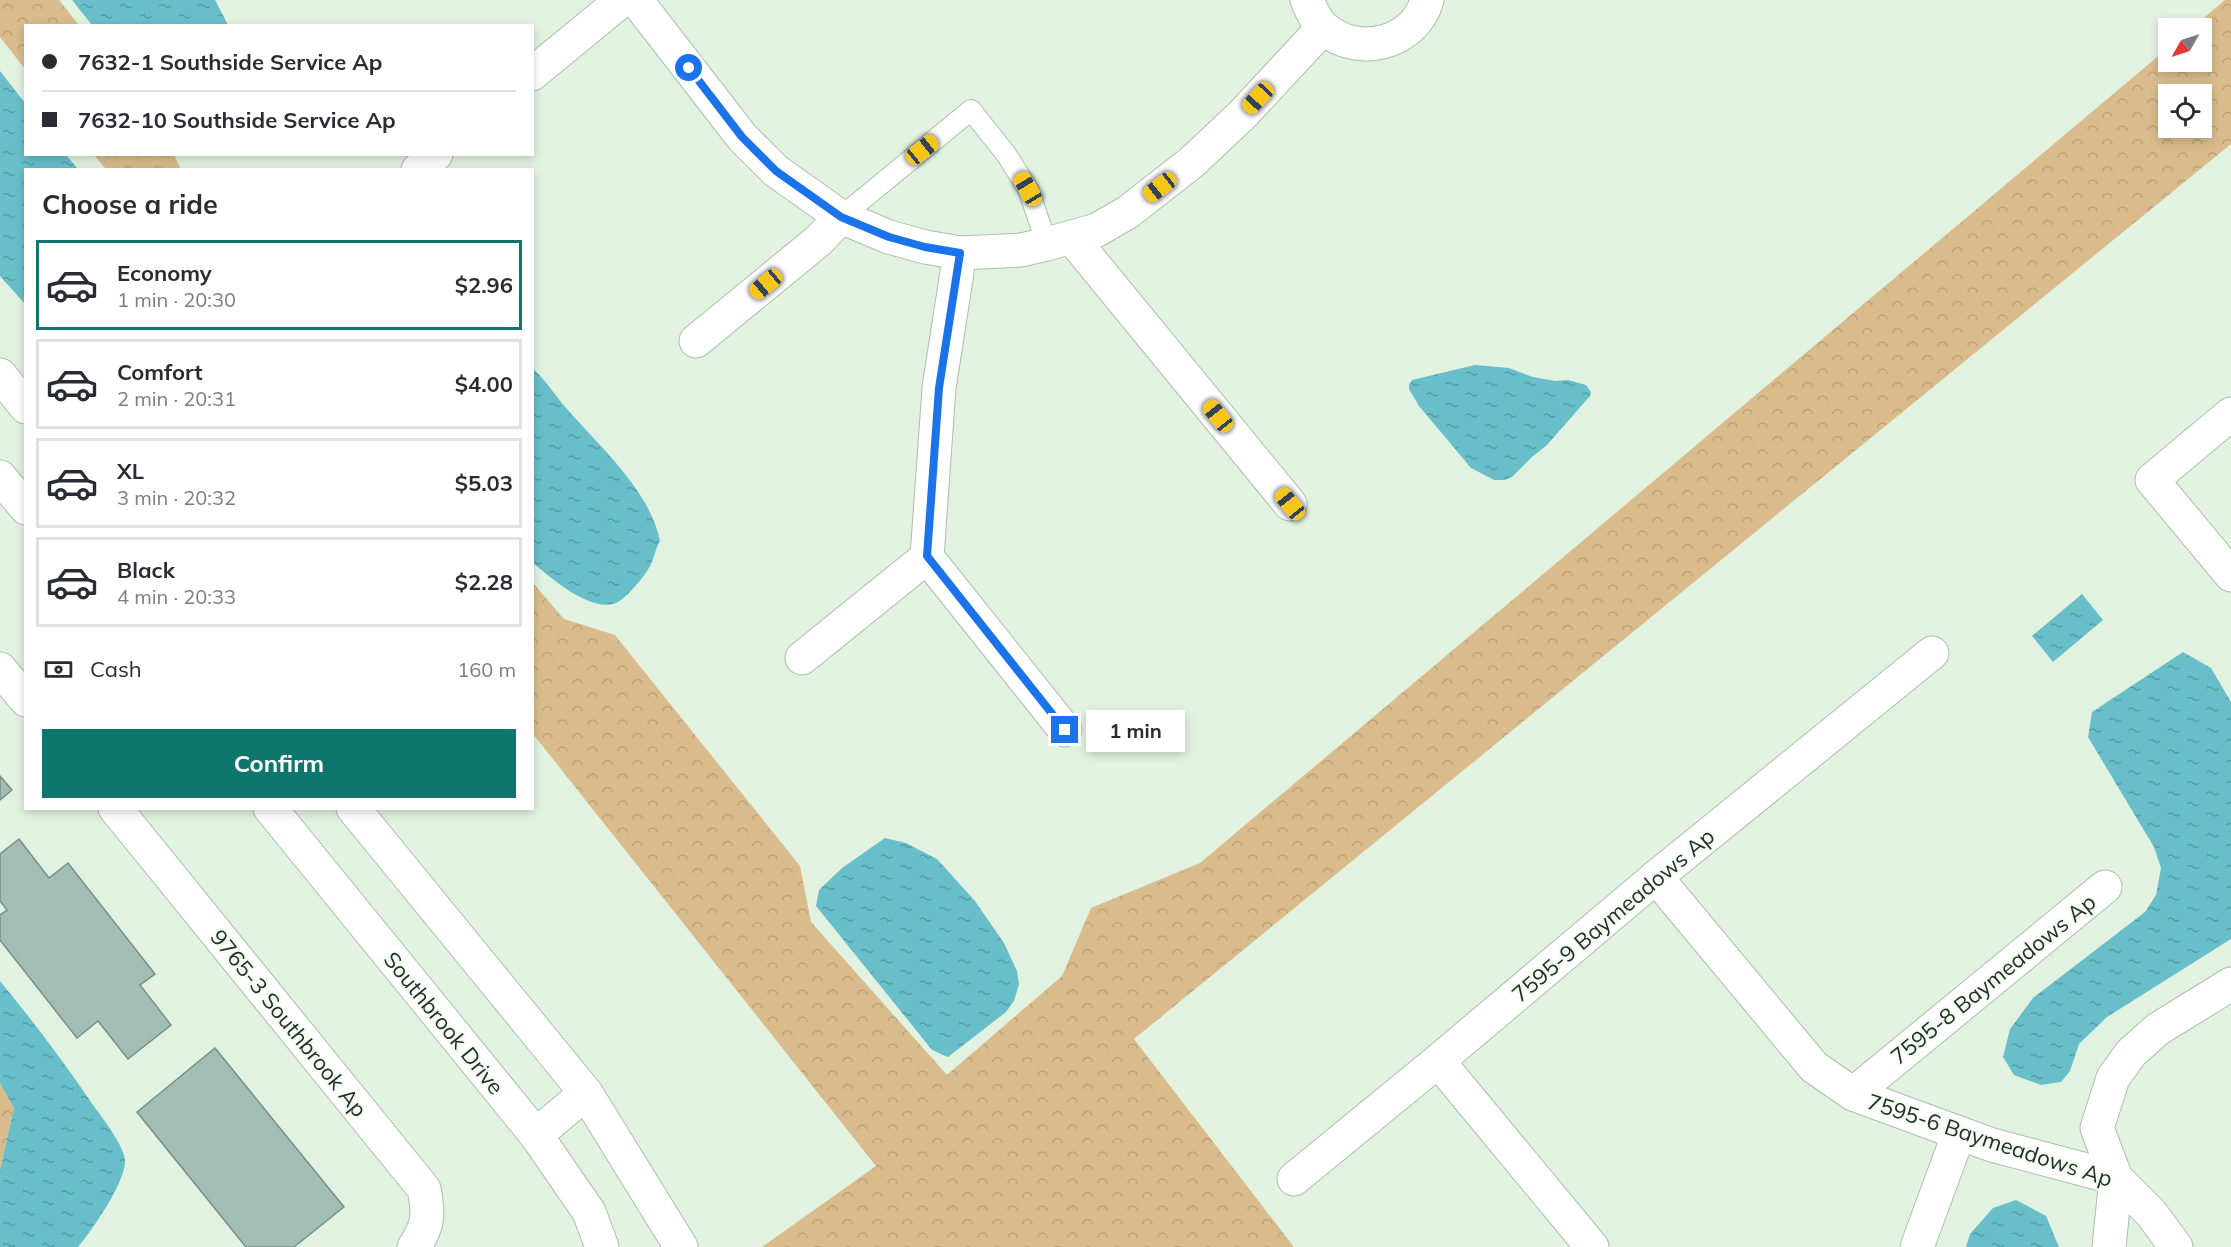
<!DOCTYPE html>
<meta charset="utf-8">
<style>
:root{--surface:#fff;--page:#f2f2f3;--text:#2b2b33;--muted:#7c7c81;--line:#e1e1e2;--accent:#0f766e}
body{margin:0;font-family:Mulish,sans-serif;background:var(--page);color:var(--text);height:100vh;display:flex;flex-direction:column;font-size:22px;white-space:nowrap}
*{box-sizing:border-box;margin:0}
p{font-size:20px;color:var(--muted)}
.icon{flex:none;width:33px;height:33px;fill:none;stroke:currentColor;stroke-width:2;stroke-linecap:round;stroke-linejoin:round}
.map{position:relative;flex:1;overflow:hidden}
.details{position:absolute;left:24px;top:168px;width:510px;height:642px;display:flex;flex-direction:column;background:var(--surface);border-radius:0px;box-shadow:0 3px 9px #0003}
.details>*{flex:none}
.banner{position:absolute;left:24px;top:24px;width:510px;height:132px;border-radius:0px;box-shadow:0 3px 9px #0003;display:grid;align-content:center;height:132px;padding:0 18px;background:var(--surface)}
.needle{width:39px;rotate:231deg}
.controls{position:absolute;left:2158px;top:18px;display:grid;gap:12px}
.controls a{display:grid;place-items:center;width:54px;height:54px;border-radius:0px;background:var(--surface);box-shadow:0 3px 9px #0003;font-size:30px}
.end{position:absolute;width:27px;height:27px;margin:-14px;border:8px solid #1a73e8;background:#fff;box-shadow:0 0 0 3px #fff}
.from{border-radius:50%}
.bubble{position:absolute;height:42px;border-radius:0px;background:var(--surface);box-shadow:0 3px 9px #0003;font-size:20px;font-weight:700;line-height:42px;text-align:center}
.car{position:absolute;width:18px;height:36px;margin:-18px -9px;border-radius:8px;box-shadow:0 0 4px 2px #0007;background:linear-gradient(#f5c518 24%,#345 0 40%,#f5c518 0 76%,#345 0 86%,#f5c518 0)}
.banner b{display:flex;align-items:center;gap:21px;height:57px;font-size:22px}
.banner b+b{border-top:2px solid var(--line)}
.banner i{width:15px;height:15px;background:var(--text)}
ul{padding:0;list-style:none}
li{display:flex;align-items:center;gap:18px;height:90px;margin:0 12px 9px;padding:0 6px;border:3px solid var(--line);border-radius:0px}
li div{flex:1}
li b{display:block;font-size:22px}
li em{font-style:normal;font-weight:700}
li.selected{border-color:var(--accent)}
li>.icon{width:54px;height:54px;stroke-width:1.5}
h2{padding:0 18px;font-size:27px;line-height:72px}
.pay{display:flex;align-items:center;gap:15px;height:66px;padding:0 18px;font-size:22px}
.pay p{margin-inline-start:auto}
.primary-button{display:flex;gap:12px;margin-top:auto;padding:12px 18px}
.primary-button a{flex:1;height:69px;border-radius:0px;background:var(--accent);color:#fff;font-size:24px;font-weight:700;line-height:69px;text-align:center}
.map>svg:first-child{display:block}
</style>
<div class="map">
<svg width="2231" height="1247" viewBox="0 0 2231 1247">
<defs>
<pattern id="forest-crowns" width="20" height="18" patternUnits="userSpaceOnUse" patternTransform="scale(1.5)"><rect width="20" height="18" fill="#dabc8c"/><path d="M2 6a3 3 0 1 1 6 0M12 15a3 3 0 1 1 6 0" fill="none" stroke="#bba279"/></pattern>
<pattern id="water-ripples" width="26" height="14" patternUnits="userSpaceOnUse" patternTransform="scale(1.5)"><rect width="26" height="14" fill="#68bfca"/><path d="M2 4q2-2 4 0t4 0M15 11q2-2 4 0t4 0" fill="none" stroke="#559ca4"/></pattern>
</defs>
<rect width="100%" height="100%" fill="#e1f3e0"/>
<g fill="url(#forest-crowns)" fill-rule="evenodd">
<polygon points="0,0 59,0 79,25 26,26 25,69 0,37"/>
<path d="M2225,0H2231V144L1134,1039L1294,1247H762L876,1166L533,734V583L564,619L615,635L800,866L811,922L947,1075L1062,976L1091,908L1200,863L2169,47V62H2202V28H2192ZM2169,94H2202V128H2169Z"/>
<polygon points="94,155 174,155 181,169 106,169"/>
<polygon points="0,1083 14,1108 0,1170"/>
</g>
<g fill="url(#water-ripples)">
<polygon points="72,0 215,0 228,25 92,25"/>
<polygon points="0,71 25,103 26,154 66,155 78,169 26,170 25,304 0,276"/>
<polygon points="1475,365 1509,368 1533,377 1555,381 1568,380 1586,385 1591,392 1590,396 1547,445 1532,457 1512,477 1505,480 1494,480 1471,468 1419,406 1409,389 1409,385 1412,380"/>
<path d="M532,368C547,381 555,396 568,410C601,448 650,491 660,541C654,551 654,562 647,571C642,579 626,598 618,602C593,615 551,578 533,563Z"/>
<polygon points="2082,594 2103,620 2053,662 2032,636"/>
<polygon points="2183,652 2211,668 2231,702 2231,939 2107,1017 2079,1044 2070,1071 2061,1082 2041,1085 2014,1075 2003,1057 2010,1029 2033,998 2145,912 2156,895 2161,868 2154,847 2088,737 2092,712"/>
<polygon points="885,838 906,843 937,859 975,901 1004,943 1017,971 1019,984 1014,1001 1006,1012 948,1057 932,1050 816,906 819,890 842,868"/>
<path d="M0,981C33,1021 64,1062 93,1105C102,1117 124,1146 125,1160C126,1182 92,1230 78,1247H0V1170L14,1108L0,1083Z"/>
<polygon points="2016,1200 2046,1216 2059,1247 1966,1247 1970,1234 1993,1208"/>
</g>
<g fill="#a1bdb4" stroke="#769088" stroke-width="1.5">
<polygon points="0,776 12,790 0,800"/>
<polygon points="19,839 49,878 68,863 155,974 140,985 171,1025 128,1059 98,1021 77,1038 0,940 0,915 7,910 0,901 0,854"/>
<polygon points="215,1048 344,1207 294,1247 246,1247 137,1112"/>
</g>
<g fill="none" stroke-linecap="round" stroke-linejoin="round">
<defs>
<polyline id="lane" points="841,217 971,110 1006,154 1028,189 1047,244"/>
<g id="street">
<polyline points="636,0 742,137 776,171 841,217 889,237 925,247 960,253 1021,250 1047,244 1097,230 1128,212 1192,162 1242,115 1323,28"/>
<path d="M1307,0C1311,10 1316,21 1324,28C1357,58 1415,44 1427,0"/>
<polyline points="532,74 622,0"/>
<polyline points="418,170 436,154"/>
<polyline points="1072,238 1290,504"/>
<polyline points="696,341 818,241 841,217"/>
<polyline points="0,375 26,407"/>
<polyline points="2231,414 2152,480 2231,575"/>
<polyline points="0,477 26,508"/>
<polyline points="927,557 939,388 960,253"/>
<polyline points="927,557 1065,730"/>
<polyline points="802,658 927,557"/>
<polyline points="0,669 26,700"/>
<path d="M115,808L424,1189C429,1214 429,1225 414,1247"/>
<polyline points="270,808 536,1135 589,1212 602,1247"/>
<polyline points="353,808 586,1093 681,1247"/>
<polyline points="1656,877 1814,1067 1853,1094 1959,1133 1992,1145 2116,1178 2151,1213 2176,1247"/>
<polyline points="1438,1061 1592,1247"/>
<polyline points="1853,1094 2105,887"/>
<polyline points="536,1135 586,1093"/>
<polyline points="1294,1179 1438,1061 1656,877 1932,653"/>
<polyline points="1917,1247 1959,1133"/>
<polyline points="2109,1247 2116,1178 2097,1128 2113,1078 2131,1053 2158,1029 2231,984"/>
</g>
</defs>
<use href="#lane" stroke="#adbeab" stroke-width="22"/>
<use href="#street" stroke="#adbeab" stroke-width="35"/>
<use href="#lane" stroke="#fff" stroke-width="20"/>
<use href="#street" stroke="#fff" stroke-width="33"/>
</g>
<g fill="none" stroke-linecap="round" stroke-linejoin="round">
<polyline stroke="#1a73e8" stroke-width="8" points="689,68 742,137 776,171 841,217 889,237 925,247 960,253 939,388 927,556 1065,730"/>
</g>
<g text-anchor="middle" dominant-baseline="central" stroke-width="4.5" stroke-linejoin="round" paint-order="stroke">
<g font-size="22" fill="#262d26" stroke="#f3fef2">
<text transform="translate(1613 915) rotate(-40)">7595-9 Baymeadows Ap</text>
<text transform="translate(1993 979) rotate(-39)">7595-8 Baymeadows Ap</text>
<text transform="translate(289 1023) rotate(51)">9765-3 Southbrook Ap</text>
<text transform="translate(444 1023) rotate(51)">Southbrook Drive</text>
<text transform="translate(1990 1140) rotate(18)">7595-6 Baymeadows Ap</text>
</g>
</g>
</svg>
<div class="controls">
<a><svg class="needle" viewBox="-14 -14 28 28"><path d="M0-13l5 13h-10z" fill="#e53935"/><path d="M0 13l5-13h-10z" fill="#7c7c81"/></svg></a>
<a><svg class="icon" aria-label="locate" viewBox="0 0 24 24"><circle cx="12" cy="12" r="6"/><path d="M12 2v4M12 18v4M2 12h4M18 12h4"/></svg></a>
</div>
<i class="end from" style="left:689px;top:68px"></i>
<i class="end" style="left:1065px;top:730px"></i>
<div class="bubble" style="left:1086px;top:710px;width:99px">1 min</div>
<i class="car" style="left:1258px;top:98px;rotate:223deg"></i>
<i class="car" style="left:922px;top:150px;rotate:51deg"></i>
<i class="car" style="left:1160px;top:187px;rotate:232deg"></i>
<i class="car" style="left:1028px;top:189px;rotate:329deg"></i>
<i class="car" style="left:766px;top:284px;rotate:230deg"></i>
<i class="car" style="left:1218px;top:416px;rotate:321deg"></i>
<i class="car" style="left:1290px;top:504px;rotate:321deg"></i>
<div class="banner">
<b><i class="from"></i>7632-1 Southside Service Ap</b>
<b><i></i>7632-10 Southside Service Ap</b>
</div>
<section class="details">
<h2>Choose a ride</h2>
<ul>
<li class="selected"><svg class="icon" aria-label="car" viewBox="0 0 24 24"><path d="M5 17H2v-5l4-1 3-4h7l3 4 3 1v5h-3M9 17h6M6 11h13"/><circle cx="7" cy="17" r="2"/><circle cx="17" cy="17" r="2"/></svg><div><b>Economy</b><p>1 min · 20:30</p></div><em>$2.96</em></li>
<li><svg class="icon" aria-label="car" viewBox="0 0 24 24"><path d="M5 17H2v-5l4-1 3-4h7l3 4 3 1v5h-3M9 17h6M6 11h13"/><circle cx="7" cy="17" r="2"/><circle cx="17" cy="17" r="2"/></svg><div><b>Comfort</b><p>2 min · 20:31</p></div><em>$4.00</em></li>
<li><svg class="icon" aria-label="car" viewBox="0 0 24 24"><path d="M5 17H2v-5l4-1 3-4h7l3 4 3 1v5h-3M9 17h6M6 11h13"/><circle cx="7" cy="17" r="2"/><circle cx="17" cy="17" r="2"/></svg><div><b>XL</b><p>3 min · 20:32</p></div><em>$5.03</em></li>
<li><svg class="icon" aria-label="car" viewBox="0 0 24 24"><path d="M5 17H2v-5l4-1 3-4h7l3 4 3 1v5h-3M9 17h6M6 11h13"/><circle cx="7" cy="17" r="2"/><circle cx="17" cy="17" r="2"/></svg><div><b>Black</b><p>4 min · 20:33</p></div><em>$2.28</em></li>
</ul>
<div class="pay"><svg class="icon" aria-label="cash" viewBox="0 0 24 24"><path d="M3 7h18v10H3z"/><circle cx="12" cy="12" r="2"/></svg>Cash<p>160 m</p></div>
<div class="primary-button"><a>Confirm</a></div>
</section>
</div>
